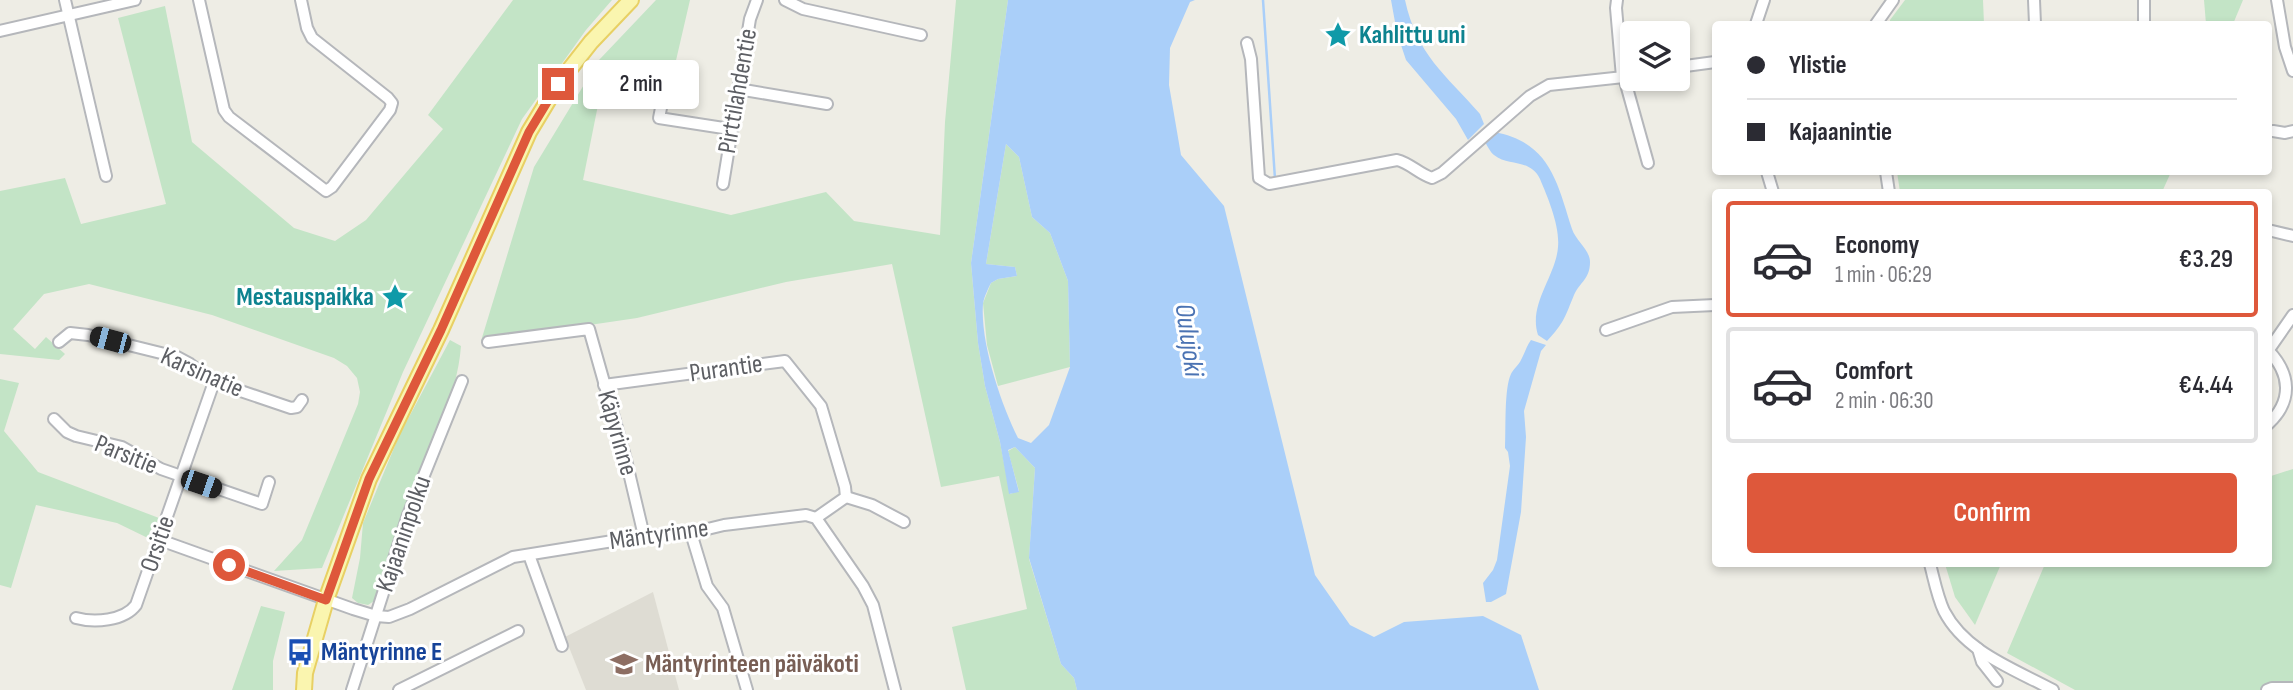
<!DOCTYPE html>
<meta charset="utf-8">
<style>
:root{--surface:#fff;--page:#f7f7f7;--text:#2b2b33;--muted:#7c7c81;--line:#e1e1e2;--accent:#de583b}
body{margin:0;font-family:"Sofia Sans Condensed",sans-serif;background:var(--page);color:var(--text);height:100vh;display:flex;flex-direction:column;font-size:26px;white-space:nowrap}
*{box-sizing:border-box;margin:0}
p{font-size:23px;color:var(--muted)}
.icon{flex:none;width:38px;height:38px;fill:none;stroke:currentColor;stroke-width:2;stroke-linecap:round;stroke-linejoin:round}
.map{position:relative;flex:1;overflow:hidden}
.side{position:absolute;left:1712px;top:189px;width:560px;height:378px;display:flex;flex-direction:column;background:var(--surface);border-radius:7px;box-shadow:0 4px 10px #0003}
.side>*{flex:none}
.banner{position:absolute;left:1712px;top:21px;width:560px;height:154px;border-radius:7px;box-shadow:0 4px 10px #0003;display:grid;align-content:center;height:154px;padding:0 35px;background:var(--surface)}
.tools{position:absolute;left:1620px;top:21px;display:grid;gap:14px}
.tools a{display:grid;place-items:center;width:70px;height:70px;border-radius:7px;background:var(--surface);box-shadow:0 4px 10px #0003;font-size:35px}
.end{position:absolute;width:32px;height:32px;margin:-16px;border:9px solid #de583b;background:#fff;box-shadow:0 0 0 4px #fff}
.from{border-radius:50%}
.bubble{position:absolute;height:49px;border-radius:7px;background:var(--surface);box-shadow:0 4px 10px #0003;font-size:23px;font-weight:600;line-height:49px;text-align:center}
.car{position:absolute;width:21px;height:42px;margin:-21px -10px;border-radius:9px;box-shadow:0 0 5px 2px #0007;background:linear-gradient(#222 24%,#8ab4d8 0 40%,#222 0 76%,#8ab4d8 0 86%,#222 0)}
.banner b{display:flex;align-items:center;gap:24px;height:66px;font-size:26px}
.banner b+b{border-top:2px solid var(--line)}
.banner i{width:18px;height:18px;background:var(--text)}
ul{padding:12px 0 0;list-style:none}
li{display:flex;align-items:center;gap:21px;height:116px;margin:0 14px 10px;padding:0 21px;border:4px solid var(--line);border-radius:7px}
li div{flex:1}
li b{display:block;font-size:26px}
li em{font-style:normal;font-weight:600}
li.on{border-color:var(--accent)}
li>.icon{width:63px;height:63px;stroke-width:1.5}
.action{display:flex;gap:14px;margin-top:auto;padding:14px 35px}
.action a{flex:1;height:80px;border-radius:7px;background:var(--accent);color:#fff;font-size:28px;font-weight:600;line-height:80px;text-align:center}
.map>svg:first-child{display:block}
</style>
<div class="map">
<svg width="2293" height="690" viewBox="0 0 2293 690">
<rect width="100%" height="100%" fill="#eeede5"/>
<polygon fill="#dedcd3" points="653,592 679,690 586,690 565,637"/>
<g fill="#c3e4c6">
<polygon points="513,0 612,0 586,30 522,119 403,372 322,568 274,571 302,540 358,404 360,392 357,378 347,366 334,358 212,315 89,284 44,294 13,329 35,349 46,337 65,354 59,360 0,354 0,191 65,178 81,224 166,204 118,18 165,6 192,142 294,228 335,241 366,220 443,129 428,115"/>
<polygon points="656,0 690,0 674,69 637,61 598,105 583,180 731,215 826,192 854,221 940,235 945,122 956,0 1008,0 971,263 978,343 985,386 1000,442 1010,494 1019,491 1008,451 1015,447 1035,468 1029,559 1061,664 1074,678 1077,690 966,690 952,627 1027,609 999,476 941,487 892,264 786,282 637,318 481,341 534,167 599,60"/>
<polygon points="1905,0 1983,0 1984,24 1890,24 1890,20"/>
<polygon points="2204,0 2243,0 2233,24 2206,24"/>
<polygon points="1006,144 1019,157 1032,217 1050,233 1068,281 1070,367 998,386 987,345 983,303 991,283 998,279 1017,276 1015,267 986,264"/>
<polygon points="1897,172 2171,172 2162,192 1900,192"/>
<path d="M450,340L461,346C457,399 430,444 410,493C397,528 386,565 374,601L368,605L358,603L352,598L360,558L363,523L399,436Z"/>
<polygon points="0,379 19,383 4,431 38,472 159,518 152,540 117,523 36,505 11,588 0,585"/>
<polygon points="2293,469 2293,690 2075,690 2007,653 2045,564 2268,564 2268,477"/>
<polygon points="1945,564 2001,564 1975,625 1955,597"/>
<polygon points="261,606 285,612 273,661 273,690 232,690"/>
</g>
<g fill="#aacff9" fill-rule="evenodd">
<path d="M1008,0H1195L1190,2L1170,48L1169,85L1181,155L1224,206L1315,575L1350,625L1374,637L1404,622L1483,616L1521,635L1539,690H1077L1074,678L1061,664L1029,558L1035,468L1015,447L1008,450L1019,492L1009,494L1000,442L985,386L978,343L971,263ZM1006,144L1019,157L1032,217L1050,233L1068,281L1070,367L1049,425L1031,443L1018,438C1001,404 980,342 983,304C984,297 988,289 991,283L998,279L1017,276L1015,267L986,264Z"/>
<path d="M1391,0H1405C1417,55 1445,74 1480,114L1484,124L1468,140L1456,119L1406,60L1397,33Z"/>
<path d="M1494,132C1550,142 1557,182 1572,229C1576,241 1590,250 1590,262C1590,279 1580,282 1574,295C1565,317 1564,323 1547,341L1538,335C1528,304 1556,276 1558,247C1560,226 1548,198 1540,179C1530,158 1509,167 1494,155C1490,152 1487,145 1485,142Z"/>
<path d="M1531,340L1546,345L1541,351L1524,411L1526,437L1521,512L1506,594L1491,602H1486L1483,583L1493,570L1497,560L1510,466L1508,452L1505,448C1506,430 1504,388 1511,374C1513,369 1519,365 1521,360C1525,353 1526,347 1531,340Z"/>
</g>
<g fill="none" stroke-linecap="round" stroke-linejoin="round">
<polyline stroke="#aacff9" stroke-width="2.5" points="1263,0 1275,179"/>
<defs>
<g id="minor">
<polyline points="65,0 106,176"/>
<polyline points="199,0 224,110 229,117 326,191 332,187 390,110 392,103 388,98 312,38 307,28 301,0"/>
<polyline points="785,0 803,9 921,35"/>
<polyline points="1617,0 1616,8 1622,77"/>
<polyline points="2034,0 2035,24"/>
<polyline points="2144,0 2144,24"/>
<polyline points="2277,0 2285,47 2293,71"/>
<polyline points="1756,24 1764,0"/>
<polyline points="1876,24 1893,0"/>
<polyline points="0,31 135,0"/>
<path d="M1247,43L1251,59L1259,178L1269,184L1397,160C1410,163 1419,174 1432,178L1442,173L1530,96L1549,85L1633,76"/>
<polyline points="1678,67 1715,62"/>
<polyline points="1624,77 1648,163"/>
<polyline points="738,89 827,104"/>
<polyline points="662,103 659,118 730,129"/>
<polyline points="2273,131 2285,133 2293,131"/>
<polyline points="1767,172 1773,192"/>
<polyline points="1886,172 1889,192"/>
<polyline points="723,184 750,19 757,0"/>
<polyline points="2268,230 2293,236"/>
<polyline points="1606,330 1672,307 1715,305"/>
<polyline points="59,342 70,333 88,335 177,357 190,364 214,382 291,408 297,407 302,400"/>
<polyline points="488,342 589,329 626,460 644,536"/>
<path d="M2268,350C2291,374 2293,401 2268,424"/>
<polyline points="2268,351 2293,315"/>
<polyline points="604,385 785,361 821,406 845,487 846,497 816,518"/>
<polyline points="54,419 67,432 76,436 122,447 161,469 262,504 269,482"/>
<polyline points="846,497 872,505 904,522"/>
<polyline points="691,533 707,586 723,608 747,690"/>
<polyline points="160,540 353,609 376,616 389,617 410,609 513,557 644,536 691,533 724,525 806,515 816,518 863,586 873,605 895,690"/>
<polyline points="529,555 562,646"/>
<path d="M1930,564C1934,579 1937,596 1944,611C1965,652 2014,669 2053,690"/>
<path d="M76,618C94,623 124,621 136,605L214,382"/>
<polyline points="1978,649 1982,662 1997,681"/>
<polyline points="352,690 408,515 462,381"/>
<polyline points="399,690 518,631"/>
<polyline points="2267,690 2272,688 2293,688"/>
</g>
<polyline id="major" points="304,690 305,673 326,600 369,479 441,330 529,132 558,84 591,42 631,0"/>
</defs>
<use href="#minor" stroke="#b5b7bb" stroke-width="14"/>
<use href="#major" stroke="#e8d064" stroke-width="18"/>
<use href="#minor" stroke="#fff" stroke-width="10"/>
<use href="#major" stroke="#faf5af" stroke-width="14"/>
</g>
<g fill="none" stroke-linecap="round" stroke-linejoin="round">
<polyline stroke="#de583b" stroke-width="9" points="229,565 326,600 369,479 441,330 529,132 558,84"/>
</g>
<defs>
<symbol id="sight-bare" viewBox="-9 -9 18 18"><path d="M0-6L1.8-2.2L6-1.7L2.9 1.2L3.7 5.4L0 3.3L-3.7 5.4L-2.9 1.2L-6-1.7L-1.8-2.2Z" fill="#0f9aa8" stroke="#fff" stroke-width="2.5" paint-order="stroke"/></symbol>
<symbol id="bus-bare" viewBox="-9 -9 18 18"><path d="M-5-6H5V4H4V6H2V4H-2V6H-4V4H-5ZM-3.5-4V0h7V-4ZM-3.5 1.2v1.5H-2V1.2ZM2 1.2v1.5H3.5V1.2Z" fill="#1a4fb4" stroke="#fff" stroke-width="2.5" paint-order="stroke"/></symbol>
<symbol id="school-bare" viewBox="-9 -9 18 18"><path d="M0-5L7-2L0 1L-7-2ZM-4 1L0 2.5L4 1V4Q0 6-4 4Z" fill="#8d6e63" stroke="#fff" stroke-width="2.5" paint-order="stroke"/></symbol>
</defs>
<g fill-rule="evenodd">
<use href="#sight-bare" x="1319" y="16" width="38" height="38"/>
<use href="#sight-bare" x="376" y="278" width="38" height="38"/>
<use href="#bus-bare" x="281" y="633" width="38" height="38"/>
<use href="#school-bare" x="605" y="645" width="38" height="38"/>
</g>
<g text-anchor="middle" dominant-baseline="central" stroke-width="6" stroke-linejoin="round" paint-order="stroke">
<g font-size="26" font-weight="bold" fill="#0d838f" stroke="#fff" text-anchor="start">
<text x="1359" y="35">Kahlittu uni</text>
<text x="374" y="297" text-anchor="end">Mestauspaikka</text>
</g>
<g font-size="26" fill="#5d5f64" stroke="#fff">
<text transform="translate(738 91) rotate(-80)">Pirttilahdentie</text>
<text transform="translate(726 369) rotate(-8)">Purantie</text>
<text transform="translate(202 373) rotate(24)">Karsinatie</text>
<text transform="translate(617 433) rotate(74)">Käpyrinne</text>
<text transform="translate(126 455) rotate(22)">Parsitie</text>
<text transform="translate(404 534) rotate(-71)">Kajaaninpolku</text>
<text transform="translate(659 535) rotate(-8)">Mäntyrinne</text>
<text transform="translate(158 544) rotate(-71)">Orsitie</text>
</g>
<g font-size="26" font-weight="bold" fill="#164399" stroke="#fff" text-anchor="start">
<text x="321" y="652">Mäntyrinne E</text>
</g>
<g font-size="26" font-weight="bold" fill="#785e54" stroke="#fff" text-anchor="start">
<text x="645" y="664">Mäntyrinteen päiväkoti</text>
</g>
<g font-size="28" font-style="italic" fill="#4b73b3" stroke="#fff">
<text transform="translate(1189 340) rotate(82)">Oulujoki</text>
</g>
</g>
</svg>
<div class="tools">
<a><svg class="icon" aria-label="layers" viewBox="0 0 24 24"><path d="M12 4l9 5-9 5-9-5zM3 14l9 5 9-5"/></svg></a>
</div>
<i class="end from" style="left:229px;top:565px"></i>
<i class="end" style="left:558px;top:84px"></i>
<div class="bubble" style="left:583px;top:60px;width:116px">2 min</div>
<i class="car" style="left:110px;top:340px;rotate:285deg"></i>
<i class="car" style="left:201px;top:484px;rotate:109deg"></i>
<div class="banner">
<b><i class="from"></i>Ylistie</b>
<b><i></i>Kajaanintie</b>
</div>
<section class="side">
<ul>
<li class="on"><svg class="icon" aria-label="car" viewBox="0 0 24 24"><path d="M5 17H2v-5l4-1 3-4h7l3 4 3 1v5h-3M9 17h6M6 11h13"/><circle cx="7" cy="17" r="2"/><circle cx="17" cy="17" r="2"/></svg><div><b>Economy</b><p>1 min · 06:29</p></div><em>€3.29</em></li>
<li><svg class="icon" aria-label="car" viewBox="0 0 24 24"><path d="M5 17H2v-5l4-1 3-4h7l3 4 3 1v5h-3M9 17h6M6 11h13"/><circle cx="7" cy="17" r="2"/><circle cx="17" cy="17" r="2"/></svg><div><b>Comfort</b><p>2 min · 06:30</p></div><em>€4.44</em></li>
</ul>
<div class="action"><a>Confirm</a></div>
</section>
</div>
